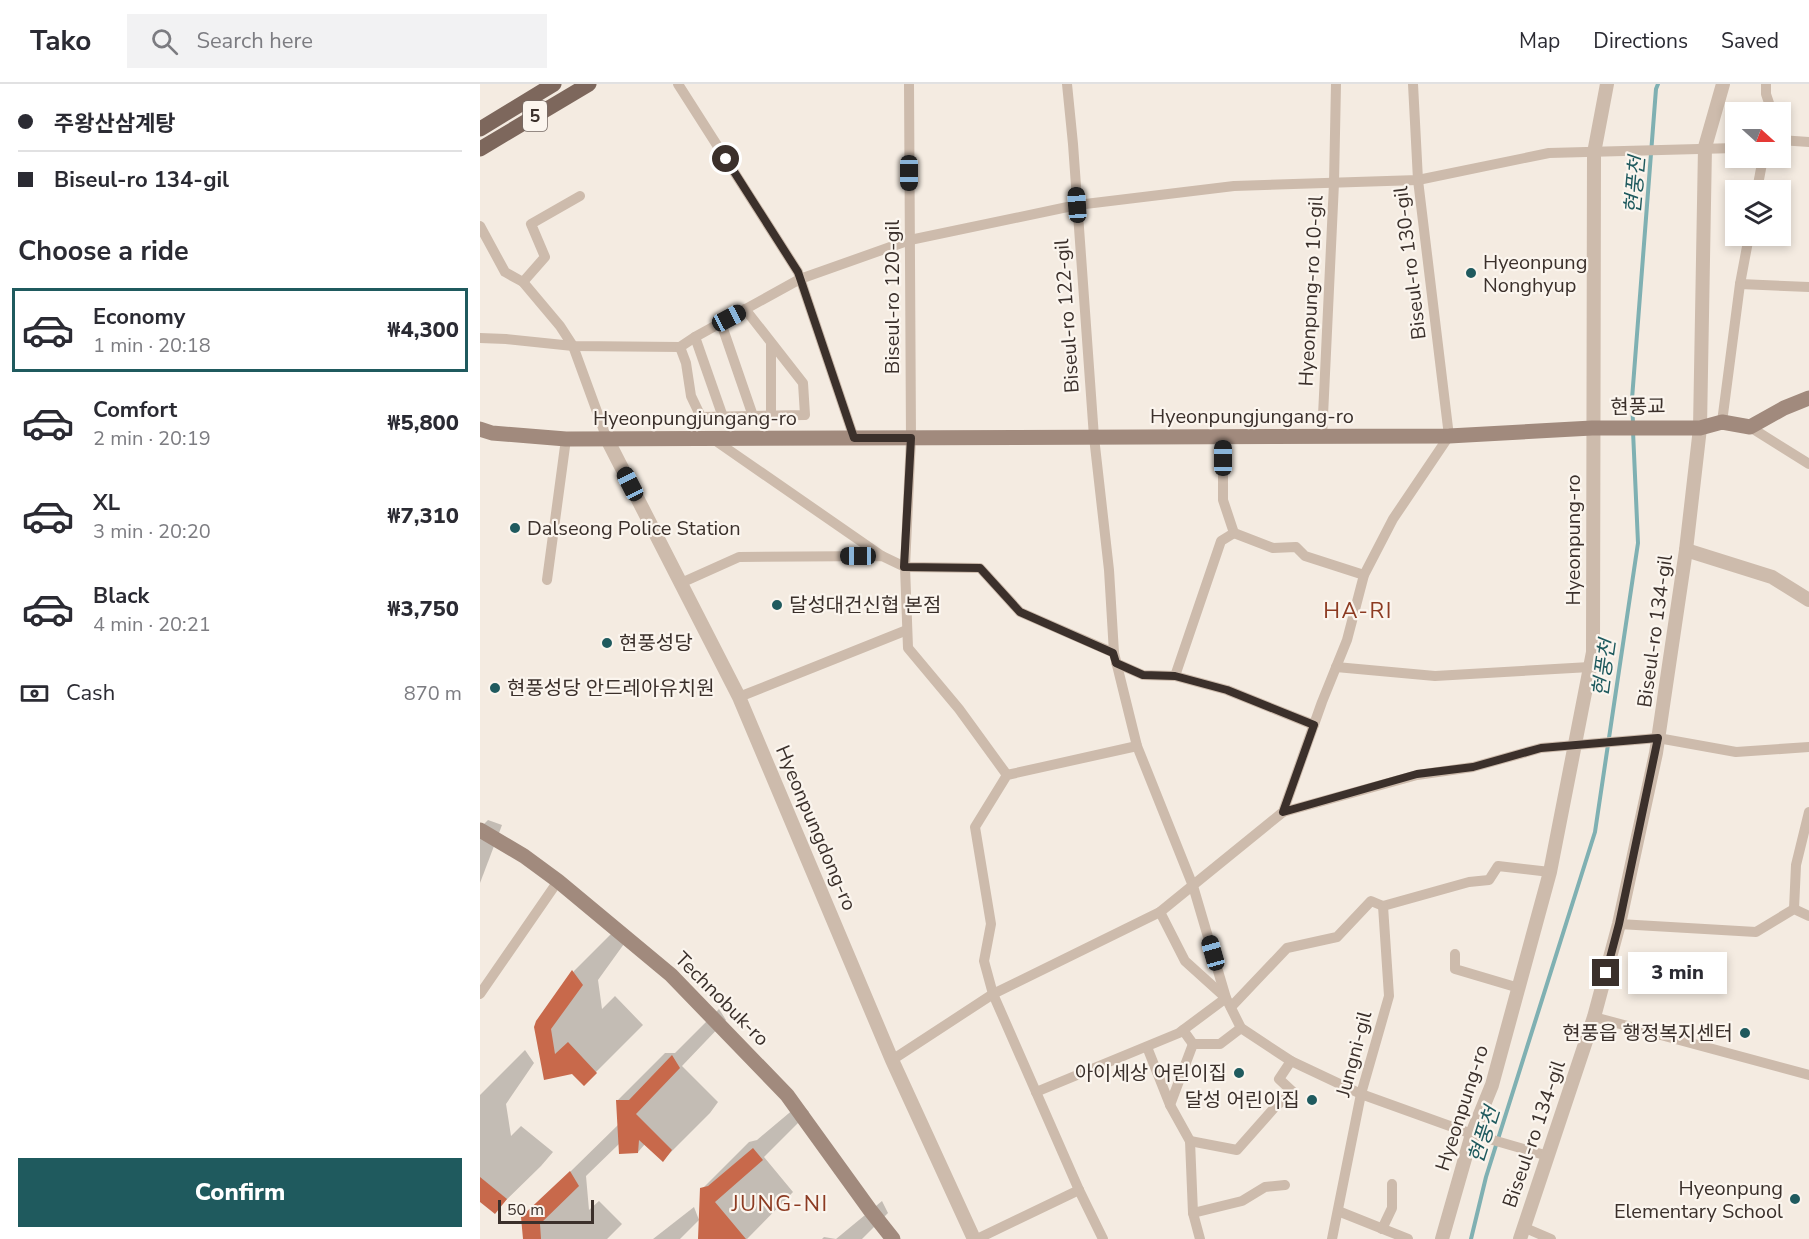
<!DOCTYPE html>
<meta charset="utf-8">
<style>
:root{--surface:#fff;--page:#f2f2f3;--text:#2b2b33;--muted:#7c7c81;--line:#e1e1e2;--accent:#1f5a5e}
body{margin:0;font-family:"Nunito Sans","Noto Sans KR",sans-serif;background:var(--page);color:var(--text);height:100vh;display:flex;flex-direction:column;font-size:22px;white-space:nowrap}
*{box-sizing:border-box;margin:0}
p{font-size:20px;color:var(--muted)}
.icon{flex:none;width:33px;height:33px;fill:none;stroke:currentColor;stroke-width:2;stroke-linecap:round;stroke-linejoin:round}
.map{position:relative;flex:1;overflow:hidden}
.side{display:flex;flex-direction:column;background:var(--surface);width:480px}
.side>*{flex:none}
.guide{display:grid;align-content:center;height:132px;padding:0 18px;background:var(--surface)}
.needle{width:39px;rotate:111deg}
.fabs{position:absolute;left:1245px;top:18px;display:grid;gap:12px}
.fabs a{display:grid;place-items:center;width:66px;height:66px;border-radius:0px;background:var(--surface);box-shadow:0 3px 9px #0003;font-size:30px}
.scale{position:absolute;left:18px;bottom:15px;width:96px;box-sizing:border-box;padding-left:6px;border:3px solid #3b302b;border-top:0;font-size:16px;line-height:21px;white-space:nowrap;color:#3b302b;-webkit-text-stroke:4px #fbf5ee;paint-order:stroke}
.end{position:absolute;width:27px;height:27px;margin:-14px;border:8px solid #3b302b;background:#fff;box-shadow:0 0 0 3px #fff}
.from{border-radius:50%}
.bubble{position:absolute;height:42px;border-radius:0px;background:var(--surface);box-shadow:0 3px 9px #0003;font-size:20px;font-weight:800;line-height:42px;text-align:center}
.car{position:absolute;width:18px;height:36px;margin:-18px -9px;border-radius:8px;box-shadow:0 0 4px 2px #0007;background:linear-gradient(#222 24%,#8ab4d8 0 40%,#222 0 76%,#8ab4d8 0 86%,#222 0)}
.guide b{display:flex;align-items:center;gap:21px;height:57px;font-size:22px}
.guide b+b{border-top:2px solid var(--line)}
.guide i{width:15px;height:15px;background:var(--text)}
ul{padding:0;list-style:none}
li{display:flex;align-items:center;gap:18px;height:84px;margin:0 12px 9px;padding:0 6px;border:3px solid transparent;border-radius:0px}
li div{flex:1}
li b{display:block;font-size:22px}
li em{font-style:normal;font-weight:800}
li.on{border-color:var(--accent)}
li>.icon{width:54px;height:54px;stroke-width:1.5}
h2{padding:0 18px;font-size:27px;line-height:72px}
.pay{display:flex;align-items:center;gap:15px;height:66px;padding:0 18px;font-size:22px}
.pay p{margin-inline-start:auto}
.primary-button{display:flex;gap:12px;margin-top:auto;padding:12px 18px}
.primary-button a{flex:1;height:69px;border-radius:0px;background:var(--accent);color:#fff;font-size:24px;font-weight:800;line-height:69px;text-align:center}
header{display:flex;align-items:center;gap:36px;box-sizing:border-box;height:84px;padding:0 30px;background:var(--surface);border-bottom:2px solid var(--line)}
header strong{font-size:28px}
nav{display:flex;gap:33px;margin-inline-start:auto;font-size:21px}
.search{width:420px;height:54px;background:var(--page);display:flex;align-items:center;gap:15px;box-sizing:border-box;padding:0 21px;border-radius:0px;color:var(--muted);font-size:22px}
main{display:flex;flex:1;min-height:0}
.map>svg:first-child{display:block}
</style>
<header>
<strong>Tako</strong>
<div class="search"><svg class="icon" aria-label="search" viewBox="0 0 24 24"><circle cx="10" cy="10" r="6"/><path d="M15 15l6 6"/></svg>Search here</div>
<nav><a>Map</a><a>Directions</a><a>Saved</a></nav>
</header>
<main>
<section class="side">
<div class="guide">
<b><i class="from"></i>주왕산삼계탕</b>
<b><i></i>Biseul-ro 134-gil</b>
</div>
<h2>Choose a ride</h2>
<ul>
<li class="on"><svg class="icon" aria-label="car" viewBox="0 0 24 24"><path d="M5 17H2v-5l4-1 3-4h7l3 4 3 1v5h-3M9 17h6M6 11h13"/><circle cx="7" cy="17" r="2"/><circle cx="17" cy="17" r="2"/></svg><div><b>Economy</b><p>1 min · 20:18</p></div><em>₩4,300</em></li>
<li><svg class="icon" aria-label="car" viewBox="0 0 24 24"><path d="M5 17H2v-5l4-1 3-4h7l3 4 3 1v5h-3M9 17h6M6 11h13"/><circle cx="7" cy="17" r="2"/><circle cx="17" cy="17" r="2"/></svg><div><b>Comfort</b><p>2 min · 20:19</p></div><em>₩5,800</em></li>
<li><svg class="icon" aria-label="car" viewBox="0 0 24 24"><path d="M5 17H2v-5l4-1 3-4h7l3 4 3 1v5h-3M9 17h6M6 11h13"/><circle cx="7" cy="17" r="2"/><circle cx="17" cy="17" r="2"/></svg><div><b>XL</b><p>3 min · 20:20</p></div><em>₩7,310</em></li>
<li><svg class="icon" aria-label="car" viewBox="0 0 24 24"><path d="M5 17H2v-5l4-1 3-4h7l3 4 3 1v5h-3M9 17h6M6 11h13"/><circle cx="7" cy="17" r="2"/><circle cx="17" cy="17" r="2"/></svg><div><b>Black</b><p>4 min · 20:21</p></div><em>₩3,750</em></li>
</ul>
<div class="pay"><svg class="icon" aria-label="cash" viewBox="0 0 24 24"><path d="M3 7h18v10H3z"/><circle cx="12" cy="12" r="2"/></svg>Cash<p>870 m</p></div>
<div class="primary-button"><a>Confirm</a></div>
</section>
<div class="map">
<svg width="1329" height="1155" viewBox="0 0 1329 1155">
<rect width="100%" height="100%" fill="#f4ebe1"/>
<g fill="#0003">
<polygon points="8,736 22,741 0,799 0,744"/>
<polygon points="140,841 149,853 118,896 122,925 135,912 163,941 104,1000 93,989 66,994 57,938 94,887"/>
<polygon points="239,925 246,936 202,982 238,1018 230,1029 183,1076 165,1060 158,1068 140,1059 106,1092 109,1126 119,1117 142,1140 127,1155 45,1155 43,1134 139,1040 138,1016 185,969 195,969"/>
<polygon points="45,966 54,979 26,1020 31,1052 41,1042 73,1068 61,1082 14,1128 0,1117 0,1011"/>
<polygon points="321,1019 329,1028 284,1073 313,1108 267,1155 219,1155 222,1105 269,1058 277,1056"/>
<polygon points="402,1117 408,1129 382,1155 342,1155 344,1153 356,1155"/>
<polygon points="214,1123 219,1136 200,1155 173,1155"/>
</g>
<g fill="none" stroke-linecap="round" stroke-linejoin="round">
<g stroke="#7fb0b2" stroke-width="4">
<polyline points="1153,339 1152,315 1176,5 1178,0"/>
<polyline points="991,1155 1006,1093 1115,748 1158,459 1153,347"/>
</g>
</g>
<g fill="#c8694b">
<polygon points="92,886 103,901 71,945 75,970 88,958 117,989 104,1002 92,990 64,996 54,943 56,937"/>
<polygon points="192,971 200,984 156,1030 192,1066 183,1078 159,1056 158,1069 139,1070 136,1016 149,1016"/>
<polygon points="273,1064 283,1076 235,1118 266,1155 218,1155 220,1104 228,1102"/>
<polygon points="90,1087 99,1102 60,1140 61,1155 43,1155 41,1133"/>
<polygon points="0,1093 27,1115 15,1130 0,1118"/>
</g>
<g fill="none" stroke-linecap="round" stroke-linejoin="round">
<g stroke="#cdbbac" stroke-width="10">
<polyline points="198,0 318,188 374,354"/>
<polyline points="429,0 431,354 425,483 428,564 479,625 527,691"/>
<polyline points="587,0 593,60 614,353 629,486 634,569 657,662 713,802 746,914 761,944 811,977 881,1010 992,1050 1068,1072"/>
<polyline points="1286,0 1286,10 1292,28"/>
<polyline points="1300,56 1329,58"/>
<polyline points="1277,106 1283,74"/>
<polyline points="0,142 25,188 43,198 80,242 93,262 127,355"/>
<polyline points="43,198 65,173 51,140 100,112"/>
<polyline points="1260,200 1329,203"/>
<polyline points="241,239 273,332"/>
<polyline points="215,253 243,333"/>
<polyline points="0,254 26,255 93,262 200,263 215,253 320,195 430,156 597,121 754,102 938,96 1069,69 1256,64"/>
<polyline points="200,263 206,279 211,312 221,333 325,331 323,299 265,225"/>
<polyline points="291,332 291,259"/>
<polyline points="1242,338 1260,200 1269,152"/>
<polyline points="1270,343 1329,380"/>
<polyline points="743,353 743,416 754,449 741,457 695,592 747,606 834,641"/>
<polyline points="842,353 854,99 856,0"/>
<polyline points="233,355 402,472"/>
<polyline points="754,449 793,464 816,463 825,472 884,491"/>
<polyline points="67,496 86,355"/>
<polyline points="201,499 259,473 402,472 425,483 500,484 540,528 634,569"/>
<polyline points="636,579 663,591 695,592"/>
<polyline points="856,583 955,592 1110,583"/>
<polyline points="259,613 427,546"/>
<polyline points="803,728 937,691 993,683 1061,664 1178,654 1256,668 1329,663"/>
<polyline points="1314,825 1316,781 1329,728"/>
<polyline points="1139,840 1276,848 1314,825 1329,832"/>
<polyline points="975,870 975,885 1039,904"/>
<polyline points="0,910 78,797"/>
<polyline points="751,923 807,864 857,853 891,817 903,822 989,798 1009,796 1018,782 1070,788"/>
<polyline points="1114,933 1329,991"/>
<polyline points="703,946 713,960 740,960 761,944"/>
<polyline points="667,963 690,1021 710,1057 713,1129 720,1155"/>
<polyline points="412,976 513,910 680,828 803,728 842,618 867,556 884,491 913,435 969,352 938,96 933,0"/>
<polyline points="556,1008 699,949 746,914 705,877 680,828"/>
<polyline points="690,1021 713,960"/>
<polyline points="710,1057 757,1066 795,1023 813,1008 799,995 811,977"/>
<polyline points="858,1127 928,1155"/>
<polyline points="713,1129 762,1117 785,1103 805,1101"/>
<polyline points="1043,1143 1071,1155"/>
<polyline points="902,1145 912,1124 912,1100"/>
<polyline points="497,1155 599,1106"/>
<polyline points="623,1155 599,1106 513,910 504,877 511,840 495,743 527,691 657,662"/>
<polyline points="852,1155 881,1010 909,912 903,822"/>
</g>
<g stroke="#cdbbac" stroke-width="14">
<polyline points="127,355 259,613 412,976 494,1155"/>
<polyline points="1206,466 1292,493 1329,516"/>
<polyline points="962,1155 992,1050 1012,1001 1070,788 1113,568 1114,69 1127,0"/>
<polyline points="1040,1155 1114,933 1139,840 1176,669 1206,466 1220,344 1225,63 1243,0"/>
</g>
<g stroke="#a18a7d" stroke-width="15">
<polyline points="0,345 12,349 86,355 969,352 1112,344 1220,344 1242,338 1270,343 1304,324 1329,314"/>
<polyline points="0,746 44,772 78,797 191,891 307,1011 390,1126 413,1155"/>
</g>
<g stroke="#7d675c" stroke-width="15">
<polyline points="0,45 74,0"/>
<polyline points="0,65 109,0"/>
</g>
</g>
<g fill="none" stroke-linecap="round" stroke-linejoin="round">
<polyline stroke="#3b302b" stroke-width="8" points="246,75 318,188 374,354 431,354 424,483 500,484 540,528 633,569 636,579 663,591 695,592 747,606 834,641 803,728 937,690 993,683 1061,664 1178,654 1139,840 1126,889"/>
</g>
<g fill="#1f5a5e" stroke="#fbf5ee" stroke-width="2">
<circle cx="991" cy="189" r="6"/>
<circle cx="35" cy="444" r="6"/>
<circle cx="297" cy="521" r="6"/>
<circle cx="127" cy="559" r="6"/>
<circle cx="15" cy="604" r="6"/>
<circle cx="1265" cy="949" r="6"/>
<circle cx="759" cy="989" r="6"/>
<circle cx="832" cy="1016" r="6"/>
<circle cx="1315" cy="1115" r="6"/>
</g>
<g text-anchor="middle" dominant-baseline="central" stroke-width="4.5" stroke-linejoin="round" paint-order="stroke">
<rect fill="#fbf5ee" stroke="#756b66" stroke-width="1.5" x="43" y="17" width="24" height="30" rx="4.5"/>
<g font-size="18" font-weight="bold" fill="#3b302b">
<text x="55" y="32">5</text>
</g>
<g font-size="20" fill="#3b302b" stroke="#fbf5ee" text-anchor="start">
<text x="1003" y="178">Hyeonpung<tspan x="1003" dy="23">Nonghyup</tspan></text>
<text x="47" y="444">Dalseong Police Station</text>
<text x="309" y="521">달성대건신협 본점</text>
<text x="139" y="559">현풍성당</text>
<text x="27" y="604">현풍성당 안드레아유치원</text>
<text x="1253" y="949" text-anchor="end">현풍읍 행정복지센터</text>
<text x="747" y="989" text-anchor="end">아이세상 어린이집</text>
<text x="820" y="1016" text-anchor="end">달성 어린이집</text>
<text x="1303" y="1104" text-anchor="end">Hyeonpung<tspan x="1303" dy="23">Elementary School</tspan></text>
</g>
<g font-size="20" fill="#3b302b" stroke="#fbf5ee">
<text transform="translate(930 179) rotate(-97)">Biseul-ro 130-gil</text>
<text transform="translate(831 207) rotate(-87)">Hyeonpung-ro 10-gil</text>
<text transform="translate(412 213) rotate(-90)">Biseul-ro 120-gil</text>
<text transform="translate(587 232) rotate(-94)">Biseul-ro 122-gil</text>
<text transform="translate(1158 323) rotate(-1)">현풍교</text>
<text x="772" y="332">Hyeonpungjungang-ro</text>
<text x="215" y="334">Hyeonpungjungang-ro</text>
<text transform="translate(1093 456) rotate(-90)">Hyeonpung-ro</text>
<text transform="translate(1175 547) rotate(-82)">Biseul-ro 134-gil</text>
<text transform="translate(336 744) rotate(67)">Hyeonpungdong-ro</text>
<text transform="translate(242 915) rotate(45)">Technobuk-ro</text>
<text transform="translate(874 970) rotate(-75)">Jungni-gil</text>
<text transform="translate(982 1024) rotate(-72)">Hyeonpung-ro</text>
<text transform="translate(1054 1050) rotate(-71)">Biseul-ro 134-gil</text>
</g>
<g font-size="21" font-style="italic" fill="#1f5a5e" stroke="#fbf5ee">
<text transform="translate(1155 101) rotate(-85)">현풍천</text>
<text transform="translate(1124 584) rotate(-82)">현풍천</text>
<text transform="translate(1004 1051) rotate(-72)">현풍천</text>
</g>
<g font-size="22" letter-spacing="1.5" fill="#8c3b22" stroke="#fbf5ee">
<text x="878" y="527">HA-RI</text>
<text x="300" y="1120">JUNG-NI</text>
</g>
</g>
</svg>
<div class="fabs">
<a><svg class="needle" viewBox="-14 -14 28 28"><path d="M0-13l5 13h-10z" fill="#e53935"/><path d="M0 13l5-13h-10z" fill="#7c7c81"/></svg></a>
<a><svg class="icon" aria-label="layers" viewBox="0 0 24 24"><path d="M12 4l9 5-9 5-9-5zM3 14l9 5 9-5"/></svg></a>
</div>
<div class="scale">50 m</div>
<i class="end from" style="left:246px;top:75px"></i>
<i class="end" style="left:1126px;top:889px"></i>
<div class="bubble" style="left:1148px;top:868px;width:99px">3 min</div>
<i class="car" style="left:429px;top:89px;rotate:180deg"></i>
<i class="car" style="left:597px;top:121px;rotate:356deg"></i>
<i class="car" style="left:249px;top:234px;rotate:62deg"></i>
<i class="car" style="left:743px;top:374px;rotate:0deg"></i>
<i class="car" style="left:150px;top:400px;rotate:333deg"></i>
<i class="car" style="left:378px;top:472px;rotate:270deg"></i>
<i class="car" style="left:733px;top:869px;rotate:344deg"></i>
</div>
</main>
